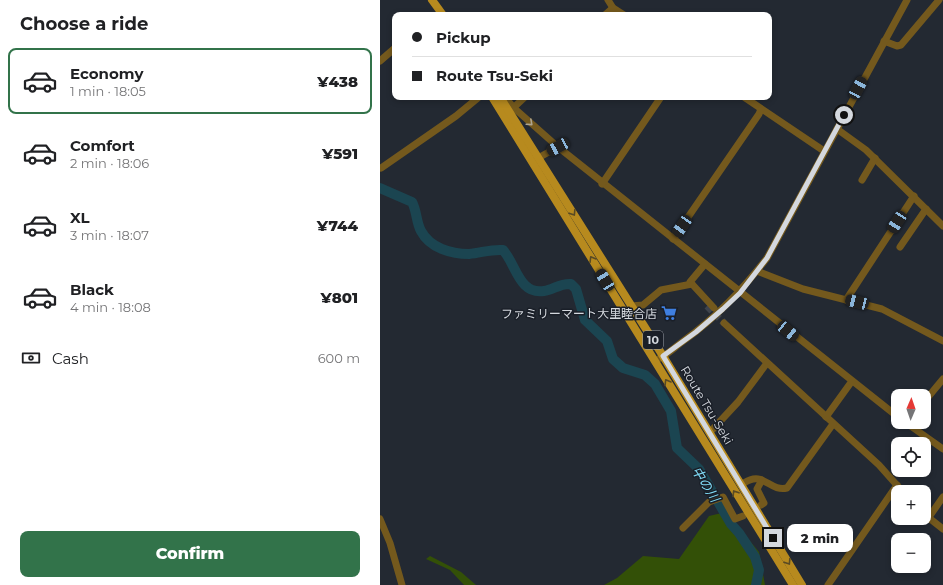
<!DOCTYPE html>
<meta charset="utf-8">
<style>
:root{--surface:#fff;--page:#f6f6f6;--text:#202124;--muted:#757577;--line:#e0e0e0;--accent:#32734a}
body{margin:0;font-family:Montserrat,"Noto Sans JP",sans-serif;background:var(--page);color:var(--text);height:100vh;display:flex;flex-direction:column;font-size:15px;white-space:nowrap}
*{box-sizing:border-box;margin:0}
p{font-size:13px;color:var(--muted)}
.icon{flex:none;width:22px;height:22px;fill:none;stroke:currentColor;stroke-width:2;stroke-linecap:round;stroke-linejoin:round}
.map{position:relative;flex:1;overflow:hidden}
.panel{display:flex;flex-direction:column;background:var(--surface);width:380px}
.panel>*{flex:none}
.guide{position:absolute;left:12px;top:12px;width:380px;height:88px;border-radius:8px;box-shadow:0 2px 6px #0003;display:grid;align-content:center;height:88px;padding:0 20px;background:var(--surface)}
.needle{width:26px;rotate:2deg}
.controls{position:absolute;left:511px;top:389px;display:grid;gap:8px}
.controls a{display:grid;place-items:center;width:40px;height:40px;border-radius:8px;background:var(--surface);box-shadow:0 2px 6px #0003;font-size:20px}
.end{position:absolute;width:18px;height:18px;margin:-9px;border:5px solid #d4d8de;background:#111;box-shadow:0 0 0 2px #111}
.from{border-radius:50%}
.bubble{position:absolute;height:28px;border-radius:8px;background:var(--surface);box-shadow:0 2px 6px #0003;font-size:13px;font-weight:800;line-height:28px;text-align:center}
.car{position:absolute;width:12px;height:24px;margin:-12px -6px;border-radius:5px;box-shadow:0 0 3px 1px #0007;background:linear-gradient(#222 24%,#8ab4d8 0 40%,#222 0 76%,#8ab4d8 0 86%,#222 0)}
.guide b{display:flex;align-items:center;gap:14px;height:38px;font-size:15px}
.guide b+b{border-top:1px solid var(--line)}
.guide i{width:10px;height:10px;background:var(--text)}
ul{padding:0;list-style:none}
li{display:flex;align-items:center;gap:12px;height:66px;margin:0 8px 6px;padding:0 12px;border:2px solid transparent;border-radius:8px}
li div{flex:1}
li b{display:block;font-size:15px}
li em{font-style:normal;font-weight:800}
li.active{border-color:var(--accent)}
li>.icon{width:36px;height:36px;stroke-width:1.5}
h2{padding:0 20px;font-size:18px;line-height:48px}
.pay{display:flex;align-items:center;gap:10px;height:44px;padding:0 20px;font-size:15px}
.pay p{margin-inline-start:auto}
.primary-button{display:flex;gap:8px;margin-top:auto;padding:8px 20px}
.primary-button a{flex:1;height:46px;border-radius:8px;background:var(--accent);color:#fff;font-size:16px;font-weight:800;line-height:46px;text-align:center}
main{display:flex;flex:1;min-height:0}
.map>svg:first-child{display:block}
</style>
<main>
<section class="panel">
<h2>Choose a ride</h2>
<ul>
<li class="active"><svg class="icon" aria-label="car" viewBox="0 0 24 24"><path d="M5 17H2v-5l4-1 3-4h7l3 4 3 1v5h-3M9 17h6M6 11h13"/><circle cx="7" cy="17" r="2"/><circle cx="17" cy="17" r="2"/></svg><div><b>Economy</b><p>1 min · 18:05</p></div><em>¥438</em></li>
<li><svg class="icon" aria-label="car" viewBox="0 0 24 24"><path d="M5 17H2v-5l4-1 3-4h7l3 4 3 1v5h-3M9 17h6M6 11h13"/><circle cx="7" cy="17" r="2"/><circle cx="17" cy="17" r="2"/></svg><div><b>Comfort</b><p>2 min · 18:06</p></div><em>¥591</em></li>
<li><svg class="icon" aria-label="car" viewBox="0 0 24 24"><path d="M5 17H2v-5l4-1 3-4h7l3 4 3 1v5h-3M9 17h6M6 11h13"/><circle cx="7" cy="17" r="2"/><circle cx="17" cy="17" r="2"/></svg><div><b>XL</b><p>3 min · 18:07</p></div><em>¥744</em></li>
<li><svg class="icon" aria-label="car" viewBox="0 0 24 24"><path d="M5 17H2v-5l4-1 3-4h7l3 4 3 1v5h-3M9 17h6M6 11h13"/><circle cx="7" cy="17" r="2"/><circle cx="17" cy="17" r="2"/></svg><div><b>Black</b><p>4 min · 18:08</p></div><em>¥801</em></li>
</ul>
<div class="pay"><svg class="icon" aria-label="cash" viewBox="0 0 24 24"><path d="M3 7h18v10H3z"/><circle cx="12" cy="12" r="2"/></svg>Cash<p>600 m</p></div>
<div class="primary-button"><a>Confirm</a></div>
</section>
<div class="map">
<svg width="563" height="585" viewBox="0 0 563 585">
<rect width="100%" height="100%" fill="#232932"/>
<g fill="#335007">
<polygon points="346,512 379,552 385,585 224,585 237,578 263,556 299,559 329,516"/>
<polygon points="50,556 81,572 96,585 84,585 70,570 46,559"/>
</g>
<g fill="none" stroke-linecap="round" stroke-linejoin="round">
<path stroke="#1b4551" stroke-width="10" d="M0,188L32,202C37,211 36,222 41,231C50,248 71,254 89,254C101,253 111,249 123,250C136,264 139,295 164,291C173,290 180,283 191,284L196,289L205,320L227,341L233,359L243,368L265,375L275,384L291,411L297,448L319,469L351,524L359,533L375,557L379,570L376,585"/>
<polyline stroke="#3e434c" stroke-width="7" stroke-dasharray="7 3.5" stroke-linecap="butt" points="327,306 344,323"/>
<g stroke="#74591d" stroke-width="7">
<polyline points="228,0 233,8 244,15"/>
<polyline points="225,15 233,8"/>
<polyline points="504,41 517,46 521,45 559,0"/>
<polyline points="0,61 15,48"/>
<polyline points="125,97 134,108 178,147 518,417"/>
<polyline points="364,97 444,151"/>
<polyline points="130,111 145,97"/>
<polyline points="457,129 486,150 563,226"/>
<polyline points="158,158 178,147"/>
<polyline points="1,168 76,116 99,97"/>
<polyline points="482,180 495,158"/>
<polyline points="222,184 281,97"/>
<polyline points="293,239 379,114 381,109"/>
<polyline points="520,247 546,209"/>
<polyline points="377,271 423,289 502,309 563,341"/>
<polyline points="312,284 334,308"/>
<polyline points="466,300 534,196"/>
<polyline points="251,306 263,305 281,290 312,284 310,282 325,264"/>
<polyline points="344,323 499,465 523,492"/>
<path d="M280,358C288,354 295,347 302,342C337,317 361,291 387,258L527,0"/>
<polyline points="544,402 563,379"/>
<polyline points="446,417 472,381"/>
<polyline points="525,422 563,449"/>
<polyline points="332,430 358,402 387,363"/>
<path d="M364,483C384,470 389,492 407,488L453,424"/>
<polyline points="381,505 384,503 377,489 382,480"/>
<polyline points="544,514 563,529"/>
<polyline points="549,517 563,497"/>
<polyline points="0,519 10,543 22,585"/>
<polyline points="303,528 329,502 343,497 355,519 363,516"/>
<polyline points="448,585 517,485"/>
</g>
<g stroke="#b78a1e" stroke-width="8">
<polyline points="52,0 63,15"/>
<polyline points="112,97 413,585"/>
<polyline points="120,97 283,356 422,585"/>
</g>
</g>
<defs><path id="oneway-chevron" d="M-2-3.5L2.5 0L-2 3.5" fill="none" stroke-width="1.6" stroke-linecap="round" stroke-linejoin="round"/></defs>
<use stroke="#aea591" href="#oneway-chevron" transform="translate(150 123) rotate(42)"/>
<g stroke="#594a24">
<use href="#oneway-chevron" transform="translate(193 213) rotate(58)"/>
<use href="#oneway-chevron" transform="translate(212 259) rotate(-121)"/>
<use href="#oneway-chevron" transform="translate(287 382) rotate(-121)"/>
<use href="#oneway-chevron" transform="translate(355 493) rotate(-122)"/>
<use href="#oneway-chevron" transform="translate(408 562) rotate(58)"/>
</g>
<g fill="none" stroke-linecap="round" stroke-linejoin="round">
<polyline stroke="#d4d8de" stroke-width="5" points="393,538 283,356 316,332 343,309 360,293 387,258 464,115"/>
</g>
<defs>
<symbol id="supermarket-bare" viewBox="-9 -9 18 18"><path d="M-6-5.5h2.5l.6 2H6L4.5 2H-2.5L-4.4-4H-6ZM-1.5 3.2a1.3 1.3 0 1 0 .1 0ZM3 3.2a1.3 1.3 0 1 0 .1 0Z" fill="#3f7fe0" stroke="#1a1f28" stroke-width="2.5" paint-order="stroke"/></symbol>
</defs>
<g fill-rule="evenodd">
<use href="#supermarket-bare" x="278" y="302" width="22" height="22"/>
</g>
<g text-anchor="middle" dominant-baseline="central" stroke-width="3" stroke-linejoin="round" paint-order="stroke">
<rect fill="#1a1f28" stroke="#9ca0a7" stroke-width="1" x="263" y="331" width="20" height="18" rx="3"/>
<g font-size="11" font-weight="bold" fill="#d4d8de">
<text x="273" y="340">10</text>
</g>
<g font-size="12" fill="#d4d8de" stroke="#1a1f28" text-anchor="end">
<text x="277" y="313">ファミリーマート大里睦合店</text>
</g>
<g font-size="12" fill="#d4d8de" stroke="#1a1f28">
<text transform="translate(327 405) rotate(59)">Route Tsu-Seki</text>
</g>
<g font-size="13" font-style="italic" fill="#7fd9f4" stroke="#1a1f28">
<text transform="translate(326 484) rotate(57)">中の川</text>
</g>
</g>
</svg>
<div class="controls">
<a><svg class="needle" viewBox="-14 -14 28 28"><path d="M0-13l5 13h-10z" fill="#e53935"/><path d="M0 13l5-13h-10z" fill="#757577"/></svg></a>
<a><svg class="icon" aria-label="locate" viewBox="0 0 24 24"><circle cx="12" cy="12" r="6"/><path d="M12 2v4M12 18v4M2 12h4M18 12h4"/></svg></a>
<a>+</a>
<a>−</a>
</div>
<i class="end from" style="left:464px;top:115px"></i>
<i class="end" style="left:393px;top:538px"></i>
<div class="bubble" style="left:407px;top:524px;width:66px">2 min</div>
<i class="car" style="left:478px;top:88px;rotate:28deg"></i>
<i class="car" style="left:178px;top:147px;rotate:242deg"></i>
<i class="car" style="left:517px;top:222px;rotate:213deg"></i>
<i class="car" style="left:302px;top:226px;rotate:215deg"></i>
<i class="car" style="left:225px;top:280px;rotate:329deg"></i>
<i class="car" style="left:477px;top:302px;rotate:284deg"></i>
<i class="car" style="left:408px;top:331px;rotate:129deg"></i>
<div class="guide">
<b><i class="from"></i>Pickup</b>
<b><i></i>Route Tsu-Seki</b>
</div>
</div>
</main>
